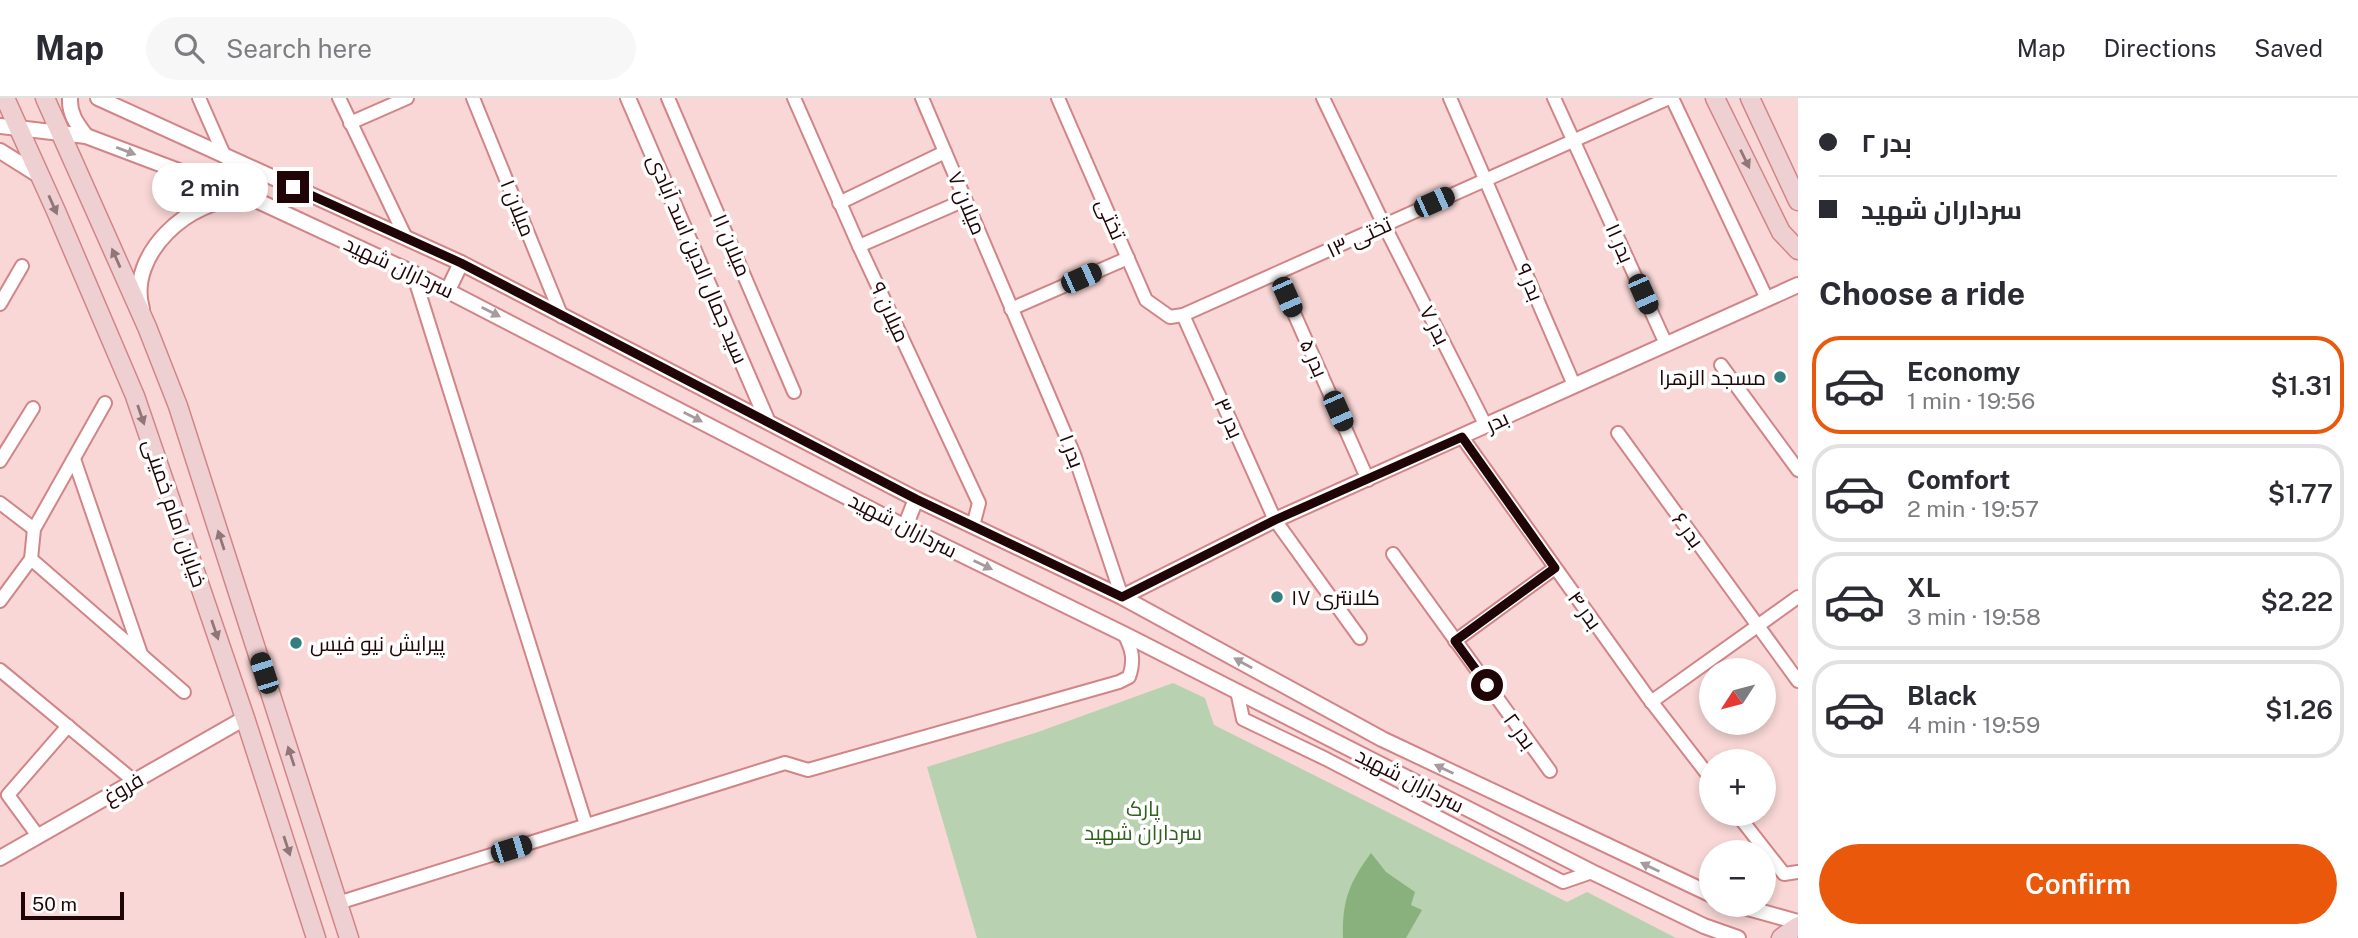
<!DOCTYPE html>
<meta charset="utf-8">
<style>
:root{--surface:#fff;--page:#f7f7f7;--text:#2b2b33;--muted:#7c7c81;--line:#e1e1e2;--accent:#ea580c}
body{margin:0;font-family:"Public Sans",Cairo,sans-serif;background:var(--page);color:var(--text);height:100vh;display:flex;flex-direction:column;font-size:26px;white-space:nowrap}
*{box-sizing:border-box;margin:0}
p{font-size:23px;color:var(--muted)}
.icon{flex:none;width:38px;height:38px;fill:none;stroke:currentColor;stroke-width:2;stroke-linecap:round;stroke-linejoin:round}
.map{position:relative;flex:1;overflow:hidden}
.side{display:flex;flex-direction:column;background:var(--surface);width:560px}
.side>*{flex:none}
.banner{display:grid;align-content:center;height:154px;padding:0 21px;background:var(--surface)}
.needle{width:46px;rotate:234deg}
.tools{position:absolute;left:1699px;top:560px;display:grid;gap:14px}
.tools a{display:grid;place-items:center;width:77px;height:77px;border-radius:50%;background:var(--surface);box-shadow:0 4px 10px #0003;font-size:35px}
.scale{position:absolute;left:21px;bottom:18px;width:103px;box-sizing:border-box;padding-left:7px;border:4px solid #200507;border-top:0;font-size:19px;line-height:24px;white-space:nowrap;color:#200507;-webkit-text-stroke:5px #fff;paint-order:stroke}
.end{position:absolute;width:32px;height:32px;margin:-16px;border:9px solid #200507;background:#fff;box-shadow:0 0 0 4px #fff}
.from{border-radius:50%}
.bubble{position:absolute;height:49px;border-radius:24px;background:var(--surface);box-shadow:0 4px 10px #0003;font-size:23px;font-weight:600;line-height:49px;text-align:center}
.car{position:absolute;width:21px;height:42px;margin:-21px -10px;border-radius:9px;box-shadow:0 0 5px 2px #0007;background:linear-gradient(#222 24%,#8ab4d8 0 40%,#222 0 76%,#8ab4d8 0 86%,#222 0)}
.banner b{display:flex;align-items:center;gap:24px;height:66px;font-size:26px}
.banner b+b{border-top:2px solid var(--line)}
.banner i{width:18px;height:18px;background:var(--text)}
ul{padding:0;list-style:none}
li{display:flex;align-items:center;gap:21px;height:98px;margin:0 14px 10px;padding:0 7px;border:4px solid var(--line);border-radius:28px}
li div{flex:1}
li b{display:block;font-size:26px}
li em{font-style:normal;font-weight:600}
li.selected{border-color:var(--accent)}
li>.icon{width:63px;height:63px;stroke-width:1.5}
h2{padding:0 21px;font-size:32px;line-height:84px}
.action{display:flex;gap:14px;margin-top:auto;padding:14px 21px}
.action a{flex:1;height:80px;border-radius:42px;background:var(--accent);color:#fff;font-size:28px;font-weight:600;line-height:80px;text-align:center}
header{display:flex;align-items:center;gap:42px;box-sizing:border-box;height:98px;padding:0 35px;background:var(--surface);border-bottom:2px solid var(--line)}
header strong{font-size:33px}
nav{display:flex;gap:38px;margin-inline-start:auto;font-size:24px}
.search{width:490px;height:63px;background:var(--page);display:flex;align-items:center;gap:18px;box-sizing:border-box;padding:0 24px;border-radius:38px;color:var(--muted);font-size:26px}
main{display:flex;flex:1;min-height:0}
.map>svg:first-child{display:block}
</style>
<header>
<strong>Map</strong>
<div class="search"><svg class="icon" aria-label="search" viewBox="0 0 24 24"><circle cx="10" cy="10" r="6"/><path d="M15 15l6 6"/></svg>Search here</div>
<nav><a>Map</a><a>Directions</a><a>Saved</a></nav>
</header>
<main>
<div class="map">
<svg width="1798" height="840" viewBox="0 0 1798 840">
<rect width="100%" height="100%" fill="#f8d7d6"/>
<polygon fill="#b8d1b1" points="1173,585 1205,600 1214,627 1567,804 1587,794 1676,840 977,840 927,669 1038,634"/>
<path fill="#89b17d" d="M1371,755L1386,774L1415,794L1411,807L1422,812L1406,840H1343C1342,803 1349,785 1371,755Z"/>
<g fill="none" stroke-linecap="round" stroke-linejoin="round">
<defs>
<g id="minor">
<polyline points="199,0 225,59"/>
<polyline points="339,0 406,140"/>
<polyline points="473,0 562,219"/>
<polyline points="668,0 794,294"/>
<polyline points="794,0 859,148 979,405 973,428"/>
<polyline points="922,0 1075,359 1122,499"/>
<polyline points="1058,0 1146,202 1170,219 1183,217 1669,0"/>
<polyline points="1323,0 1384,127 1486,328"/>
<polyline points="1450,0 1574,287"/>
<polyline points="1554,0 1666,246"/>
<polyline points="1672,0 1767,201"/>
<polyline points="350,25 407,0"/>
<polyline points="839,105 945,54"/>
<polyline points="859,148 965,102"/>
<polyline points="413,175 586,727"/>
<polyline points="1277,177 1368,382"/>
<polyline points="0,206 22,168"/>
<polyline points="1011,211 1128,160"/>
<polyline points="1183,217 1275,422 1360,540"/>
<polyline points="1721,267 1798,372"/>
<polyline points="1618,335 1798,583"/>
<polyline points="1462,339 1647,598 1712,682"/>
<polyline points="74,361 141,556"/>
<polyline points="0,363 33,310"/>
<polyline points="0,405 34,431"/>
<polyline points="1393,456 1550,673"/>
<polyline points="31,461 184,594"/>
<polyline points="0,503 31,461 34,431 105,305"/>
<polyline points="1455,543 1555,470"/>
<polyline points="0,572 134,683"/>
<polyline points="1237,593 1243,621 1326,661 1563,784 1592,774"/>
<polyline points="1651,604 1798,499"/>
<polyline points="1737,716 1784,776 1798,774"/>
<polyline points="38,738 8,697 68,628"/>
<path d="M338,805L785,665L808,672L1119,584L1129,579C1135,562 1132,551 1124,536"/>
</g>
<g id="tertiary">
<path d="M70,0C69,16 77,26 86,38"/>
<polyline points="98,0 461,165 916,401 1122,499 1382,641 1712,797"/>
<polyline points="628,0 767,322"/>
<polyline points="0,28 86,38 258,103 413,175 905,429 1124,536 1592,774 1704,828 1738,840"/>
<polyline points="0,53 40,78"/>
<polyline points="448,192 461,165"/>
<path d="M142,211C126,157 191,98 242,102"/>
<polyline points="905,429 916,401"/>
<polyline points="1122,499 1275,422 1798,187"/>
<polyline points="0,760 245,620"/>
<polyline points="1737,807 1798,824"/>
</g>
<g id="secondary">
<polyline points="5,0 56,113 135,298 245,620 316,840"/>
<polyline points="45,0 147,229 178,308 349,840"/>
<polyline points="1715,0 1781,134 1798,152"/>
<polyline points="1750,0 1798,103"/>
<polyline points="1781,840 1798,828"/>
</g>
</defs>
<use href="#minor" stroke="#d18587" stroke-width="16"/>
<use href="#tertiary" stroke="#d18587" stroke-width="18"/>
<use href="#secondary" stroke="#d18587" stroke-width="21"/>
<use href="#minor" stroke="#fff" stroke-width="12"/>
<use href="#tertiary" stroke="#fff" stroke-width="14"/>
<use href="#secondary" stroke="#efd0d2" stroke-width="18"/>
</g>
<defs><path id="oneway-solid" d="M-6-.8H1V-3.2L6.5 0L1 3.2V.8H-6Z" transform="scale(1.75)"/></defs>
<g fill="#a69b9c">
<use href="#oneway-solid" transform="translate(126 53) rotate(21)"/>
<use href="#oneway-solid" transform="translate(491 214) rotate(27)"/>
<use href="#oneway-solid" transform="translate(693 319) rotate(27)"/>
<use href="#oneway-solid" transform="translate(983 467) rotate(26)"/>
<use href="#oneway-solid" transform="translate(1243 565) rotate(-151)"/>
<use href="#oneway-solid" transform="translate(1444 671) rotate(-154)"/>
<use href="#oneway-solid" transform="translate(1650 769) rotate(-154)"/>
</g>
<g fill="#927577">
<use href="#oneway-solid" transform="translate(1745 61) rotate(64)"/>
<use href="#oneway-solid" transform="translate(53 107) rotate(66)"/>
<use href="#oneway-solid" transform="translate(116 160) rotate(-114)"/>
<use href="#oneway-solid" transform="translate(141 317) rotate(71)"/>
<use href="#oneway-solid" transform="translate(221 442) rotate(-108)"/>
<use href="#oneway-solid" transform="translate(215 532) rotate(71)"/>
<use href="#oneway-solid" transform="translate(291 658) rotate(-108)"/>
<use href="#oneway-solid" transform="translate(287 748) rotate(72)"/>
</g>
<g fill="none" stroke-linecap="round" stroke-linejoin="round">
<polyline stroke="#200507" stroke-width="9" points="293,89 461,165 916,401 1122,499 1275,422 1462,339 1555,470 1455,543 1487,587"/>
</g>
<g fill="#357e80" stroke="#fff" stroke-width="2.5">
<circle cx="1780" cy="279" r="7"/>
<circle cx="1277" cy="499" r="7"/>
<circle cx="296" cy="545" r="7"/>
</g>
<g text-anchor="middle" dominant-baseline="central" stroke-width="7" stroke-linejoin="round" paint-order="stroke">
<g font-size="21" fill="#200507" stroke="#fff">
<text transform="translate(967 105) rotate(67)">میلان ۷</text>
<text transform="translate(518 110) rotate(68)">میلان ۱</text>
<text transform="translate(1111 121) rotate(66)">تختی</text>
<text transform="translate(1359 139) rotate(-25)">تختی ۱۳</text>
<text transform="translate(1620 145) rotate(66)">بدر ۱۱</text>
<text transform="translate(732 147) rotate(67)">میلان ۱۱</text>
<text transform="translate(698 161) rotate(67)">سید جمال الدین اسد آبادی</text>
<text transform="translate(399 169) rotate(25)">سرداران شهید</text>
<text transform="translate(1530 184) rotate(67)">بدر ۹</text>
<text transform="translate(890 214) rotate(65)">میلان ۹</text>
<text transform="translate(1435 227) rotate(63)">بدر ۷</text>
<text transform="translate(1314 260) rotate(66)">بدر ۵</text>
<text transform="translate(1229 320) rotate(66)">بدر ۳</text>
<text transform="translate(1497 323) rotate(-25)">بدر</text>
<text transform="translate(1072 353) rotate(69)">بدر ۱</text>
<text transform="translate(175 415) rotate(71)">خیابان امام خمینی</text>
<text transform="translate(903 427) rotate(27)">سرداران شهید</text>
<text transform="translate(1688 432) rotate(54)">بدر ۶</text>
<text transform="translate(1585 512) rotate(54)">بدر ۴</text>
<text transform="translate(1520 633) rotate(54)">بدر ۲</text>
<text transform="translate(1410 682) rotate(27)">سرداران شهید</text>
<text transform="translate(123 690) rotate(-30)">فروغ</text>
</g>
<g font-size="21" fill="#200507" stroke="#fff" text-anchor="start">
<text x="1766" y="279" text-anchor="end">مسجد الزهرا</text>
<text x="1291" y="499">کلانتری ۱۷</text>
<text x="310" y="545">پیرایش نیو فیس</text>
</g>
<g font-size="21" fill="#2e611b" stroke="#fff">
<text x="1143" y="710">پارک<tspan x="1143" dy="24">سرداران شهید</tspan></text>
</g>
</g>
</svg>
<div class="tools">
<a><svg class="needle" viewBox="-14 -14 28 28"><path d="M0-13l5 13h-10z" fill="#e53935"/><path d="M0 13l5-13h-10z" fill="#7c7c81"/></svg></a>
<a>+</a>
<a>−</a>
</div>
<div class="scale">50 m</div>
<i class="end from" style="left:1487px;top:587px"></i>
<i class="end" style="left:293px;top:89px"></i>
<div class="bubble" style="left:152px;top:65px;width:116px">2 min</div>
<i class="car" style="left:1434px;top:104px;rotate:66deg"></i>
<i class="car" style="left:1081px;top:180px;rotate:66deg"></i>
<i class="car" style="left:1643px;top:196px;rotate:156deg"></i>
<i class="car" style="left:1287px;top:199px;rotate:156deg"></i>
<i class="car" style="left:1338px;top:313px;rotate:156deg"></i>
<i class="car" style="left:264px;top:575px;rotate:342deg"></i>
<i class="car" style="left:511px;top:751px;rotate:73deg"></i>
</div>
<section class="side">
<div class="banner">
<b><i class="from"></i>بدر ۲</b>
<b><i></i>سرداران شهید</b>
</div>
<h2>Choose a ride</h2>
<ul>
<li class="selected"><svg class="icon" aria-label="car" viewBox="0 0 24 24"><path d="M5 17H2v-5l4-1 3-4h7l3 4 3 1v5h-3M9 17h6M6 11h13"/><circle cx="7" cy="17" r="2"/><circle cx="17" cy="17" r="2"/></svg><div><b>Economy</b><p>1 min · 19:56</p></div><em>$1.31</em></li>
<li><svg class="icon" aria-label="car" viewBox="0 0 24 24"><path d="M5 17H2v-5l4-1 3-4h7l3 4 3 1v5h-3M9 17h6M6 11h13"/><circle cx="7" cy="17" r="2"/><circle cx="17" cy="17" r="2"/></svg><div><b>Comfort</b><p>2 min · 19:57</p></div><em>$1.77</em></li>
<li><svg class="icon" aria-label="car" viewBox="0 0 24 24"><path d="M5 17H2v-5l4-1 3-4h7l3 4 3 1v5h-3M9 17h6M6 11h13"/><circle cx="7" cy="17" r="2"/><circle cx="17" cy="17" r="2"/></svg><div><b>XL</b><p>3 min · 19:58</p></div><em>$2.22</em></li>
<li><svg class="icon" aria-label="car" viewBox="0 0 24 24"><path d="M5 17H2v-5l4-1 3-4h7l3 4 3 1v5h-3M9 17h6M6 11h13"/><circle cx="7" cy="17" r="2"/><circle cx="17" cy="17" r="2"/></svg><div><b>Black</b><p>4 min · 19:59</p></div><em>$1.26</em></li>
</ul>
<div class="action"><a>Confirm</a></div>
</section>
</main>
